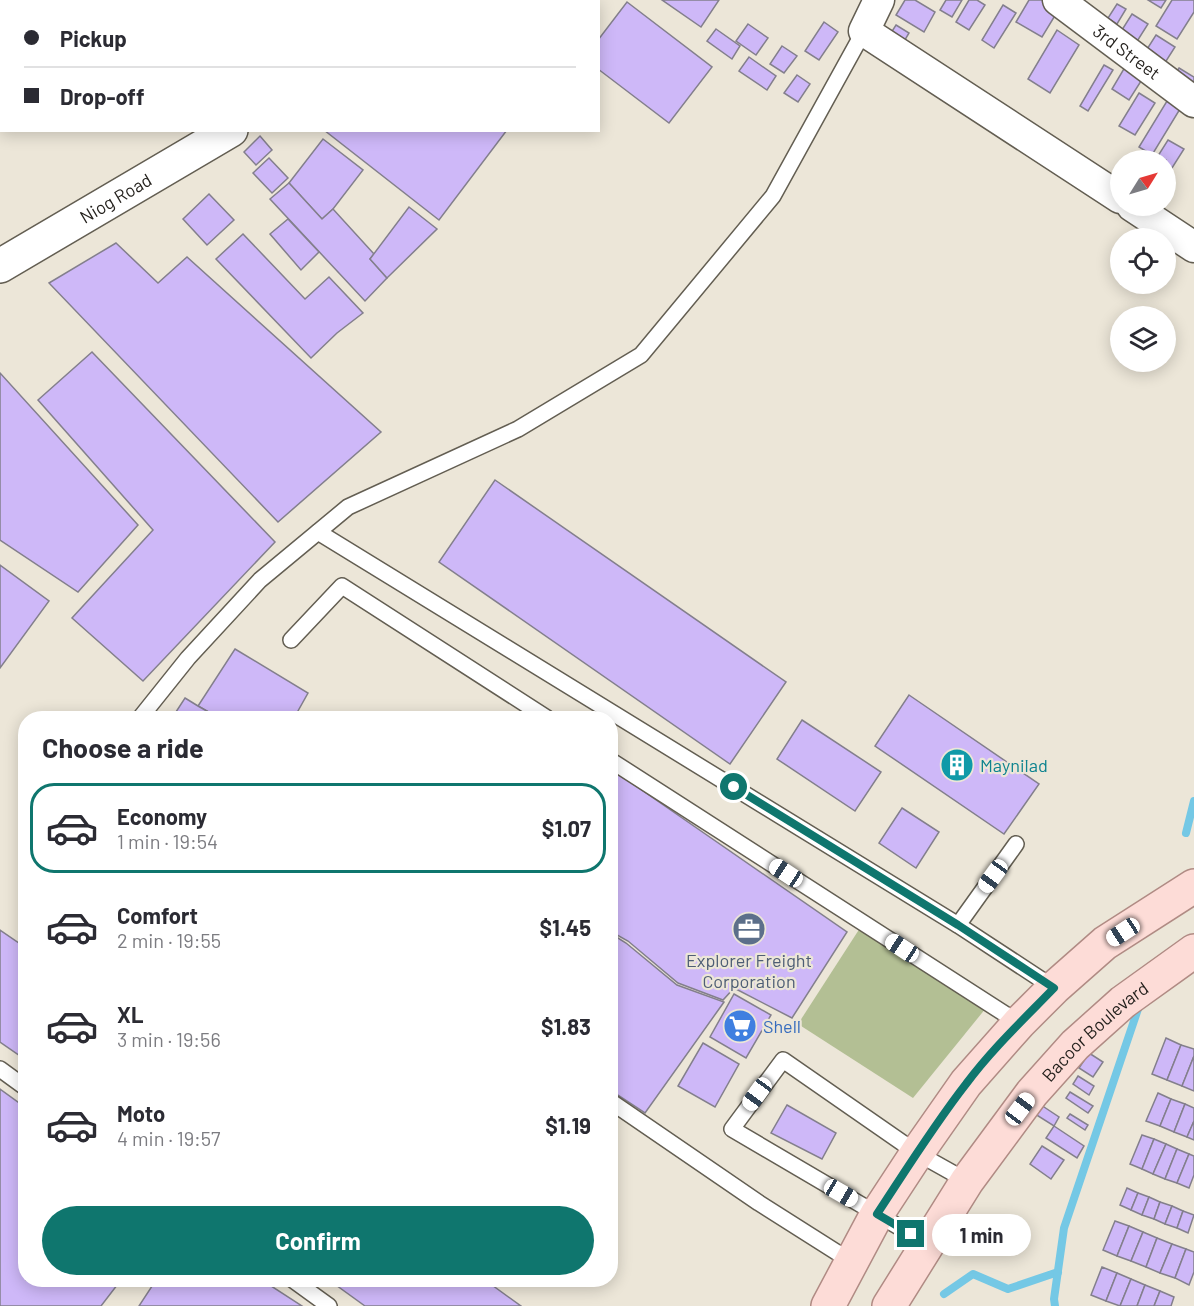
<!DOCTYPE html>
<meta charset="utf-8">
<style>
:root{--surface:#fff;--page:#f7f7f7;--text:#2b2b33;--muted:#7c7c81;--line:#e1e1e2;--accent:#0f766e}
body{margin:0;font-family:Barlow,sans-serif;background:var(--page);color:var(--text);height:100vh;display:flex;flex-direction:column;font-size:22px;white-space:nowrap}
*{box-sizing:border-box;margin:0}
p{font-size:20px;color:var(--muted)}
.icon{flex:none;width:33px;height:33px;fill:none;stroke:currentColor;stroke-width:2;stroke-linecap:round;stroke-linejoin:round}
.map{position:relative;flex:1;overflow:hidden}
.drawer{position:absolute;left:18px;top:711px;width:600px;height:576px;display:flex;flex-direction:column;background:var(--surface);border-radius:24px;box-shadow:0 3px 15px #0003}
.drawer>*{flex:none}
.guide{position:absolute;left:0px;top:0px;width:600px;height:132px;box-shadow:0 3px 15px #0003;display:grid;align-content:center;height:132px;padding:0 24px;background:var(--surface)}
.needle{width:39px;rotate:53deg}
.buttons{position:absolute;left:1110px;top:150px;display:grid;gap:12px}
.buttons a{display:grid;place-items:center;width:66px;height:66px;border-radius:50%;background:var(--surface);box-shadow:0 3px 15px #0003;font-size:30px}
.end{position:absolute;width:27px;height:27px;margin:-14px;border:8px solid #0f766e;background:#fff;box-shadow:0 0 0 3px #fff}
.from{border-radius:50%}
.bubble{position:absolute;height:42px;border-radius:21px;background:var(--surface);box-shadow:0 3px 15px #0003;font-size:20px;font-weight:700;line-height:42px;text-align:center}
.car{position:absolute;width:18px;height:36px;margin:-18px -9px;border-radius:8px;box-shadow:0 0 4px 2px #0007;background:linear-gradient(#fff 24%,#345 0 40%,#fff 0 76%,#345 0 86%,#fff 0)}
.guide b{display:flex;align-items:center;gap:21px;height:57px;font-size:22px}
.guide b+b{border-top:2px solid var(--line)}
.guide i{width:15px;height:15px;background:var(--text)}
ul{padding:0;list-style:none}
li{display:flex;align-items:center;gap:18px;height:90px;margin:0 12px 9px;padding:0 12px;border:3px solid transparent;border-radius:24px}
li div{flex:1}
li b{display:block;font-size:22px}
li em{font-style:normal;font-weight:700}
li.active{border-color:var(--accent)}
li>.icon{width:54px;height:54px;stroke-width:1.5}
h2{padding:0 24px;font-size:27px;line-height:72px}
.cta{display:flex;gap:12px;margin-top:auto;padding:12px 24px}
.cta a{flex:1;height:69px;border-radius:36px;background:var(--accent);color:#fff;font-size:24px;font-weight:700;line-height:69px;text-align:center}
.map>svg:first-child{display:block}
</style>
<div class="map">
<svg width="1194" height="1306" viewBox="0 0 1194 1306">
<rect width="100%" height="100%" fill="#ece6d8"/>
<polygon fill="#b3bf94" points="860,928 986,1008 913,1098 798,1024"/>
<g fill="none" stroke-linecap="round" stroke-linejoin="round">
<g stroke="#74c8e5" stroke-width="8">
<polyline points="1186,833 1194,801"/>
<polyline points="944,1294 973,1274 1008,1289 1058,1272"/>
<polyline points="1055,1306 1054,1299 1064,1228 1138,1009"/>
</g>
</g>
<g fill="#ceb8f8" stroke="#837f8c" stroke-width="1.5">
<polygon points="378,0 503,0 505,2 377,2"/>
<polygon points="662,0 719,0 701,27"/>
<polygon points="905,0 915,0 935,12 924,32 896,15"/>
<polygon points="946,0 962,0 952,17 940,10"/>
<polygon points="969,0 977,0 985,5 969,30 956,22"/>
<polygon points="1029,0 1044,0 1059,9 1042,37 1016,22"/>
<polygon points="1148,0 1166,0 1161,8"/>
<polygon points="1172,0 1194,0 1194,12 1177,39 1156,26"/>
<polygon points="627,2 712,67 669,123 598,69 598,40"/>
<polygon points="1117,4 1126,9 1117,24 1108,18"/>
<polygon points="1003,5 1016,13 994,48 982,40"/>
<polygon points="1132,14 1148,24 1136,43 1120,33"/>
<polygon points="824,22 838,32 819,60 805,51"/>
<polygon points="748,24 768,38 756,55 736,41"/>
<polygon points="896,25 909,33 902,45 889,36"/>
<polygon points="716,29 740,46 732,59 707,41"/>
<polygon points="1057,30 1079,45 1050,93 1028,79"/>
<polygon points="1156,35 1175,47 1161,69 1142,57"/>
<polygon points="782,46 797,56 784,73 770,64"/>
<polygon points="749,57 776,76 767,90 739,71"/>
<polygon points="1104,65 1113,70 1088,111 1080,106"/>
<polygon points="1125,67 1143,78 1129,100 1112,89"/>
<polygon points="1179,68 1194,77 1194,97 1170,82"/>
<polygon points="797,75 810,84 798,102 784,93"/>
<polygon points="1139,93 1155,103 1135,135 1119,126"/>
<polygon points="1167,101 1180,109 1152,155 1139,147"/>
<polygon points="324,130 507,130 439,220"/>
<polygon points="260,136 272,150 256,165 244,152"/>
<polygon points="323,139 363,170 333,209 322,219 289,183"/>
<polygon points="1168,140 1184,149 1172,168 1166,164 1166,160 1156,159"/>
<polygon points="269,158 288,178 272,193 253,173"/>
<polygon points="289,183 322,219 333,209 374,254 370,259 387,278 365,301 270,199"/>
<polygon points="209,194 234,220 207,245 183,219"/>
<polygon points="409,207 437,229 387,278 370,259"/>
<polygon points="288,219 319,252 301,270 270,234"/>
<polygon points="243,234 305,299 329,277 363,313 337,333 311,358 216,259"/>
<polygon points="116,243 158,283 187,257 381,432 278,522 49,283"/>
<polygon points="92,352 275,542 143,681 72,618 153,530 38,400"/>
<polygon points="0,373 138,525 78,592 0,540"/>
<polygon points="495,480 786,682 730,764 439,562"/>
<polygon points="0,565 49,601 0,668"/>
<polygon points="235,649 308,693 294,718 219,718 198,706"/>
<polygon points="909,695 1039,784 1004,834 875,746"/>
<polygon points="185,698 198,706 219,718 172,718"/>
<polygon points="802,720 881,772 855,811 777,759"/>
<polygon points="610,768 847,932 792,1018 734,988 723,1000 678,983 628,941 610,931"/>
<polygon points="902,808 939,832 916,868 879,843"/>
<polygon points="0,930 26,948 26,1060 0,1042"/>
<polygon points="610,933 626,943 677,985 724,1002 645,1113 610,1090"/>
<polygon points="734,994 771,1015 746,1058 710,1037"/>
<polygon points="1166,1038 1181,1045 1167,1080 1152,1074"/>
<polygon points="703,1043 739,1064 715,1107 678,1086"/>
<polygon points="1181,1045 1194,1049 1194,1056 1182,1086 1167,1080"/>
<polygon points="1089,1053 1103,1062 1093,1077 1079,1068"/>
<polygon points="1194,1056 1194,1091 1182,1086"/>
<polygon points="1078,1076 1094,1086 1089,1095 1073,1084"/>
<polygon points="0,1089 26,1108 26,1280 121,1280 101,1306 0,1306"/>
<polygon points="1070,1092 1093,1106 1088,1113 1066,1098"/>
<polygon points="1158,1093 1171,1099 1160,1126 1146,1121"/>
<polygon points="1171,1099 1185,1104 1174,1132 1160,1126"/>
<polygon points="1185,1104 1194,1108 1194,1121 1187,1137 1174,1132"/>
<polygon points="787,1105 836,1133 822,1159 771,1133"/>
<polygon points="1041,1105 1059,1117 1054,1126 1035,1114"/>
<polygon points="1070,1114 1088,1125 1085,1130 1067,1118"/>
<polygon points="1194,1121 1194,1140 1187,1137"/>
<polygon points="1054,1126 1084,1146 1077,1158 1046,1138"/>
<polygon points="1142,1135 1154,1139 1142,1169 1130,1164"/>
<polygon points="1154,1139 1166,1144 1153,1174 1142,1169"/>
<polygon points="1166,1144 1177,1149 1165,1179 1153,1174"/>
<polygon points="1042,1146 1064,1160 1051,1179 1030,1164"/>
<polygon points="1177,1149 1189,1154 1177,1183 1165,1179"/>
<polygon points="1189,1154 1194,1156 1194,1175 1189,1188 1177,1183"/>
<polygon points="1127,1188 1138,1193 1131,1210 1120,1205"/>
<polygon points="1138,1193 1149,1197 1142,1215 1131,1210"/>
<polygon points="1149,1197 1160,1202 1154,1219 1142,1215"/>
<polygon points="1160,1202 1172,1206 1165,1224 1154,1219"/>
<polygon points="1172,1206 1183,1211 1177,1228 1165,1224"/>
<polygon points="1183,1211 1194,1215 1188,1233 1177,1228"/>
<polygon points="1115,1221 1129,1226 1117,1256 1103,1250"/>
<polygon points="1129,1226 1143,1232 1131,1261 1117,1256"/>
<polygon points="1143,1232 1157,1238 1146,1267 1131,1261"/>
<polygon points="1157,1238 1172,1244 1160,1273 1146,1267"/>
<polygon points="1172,1244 1186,1249 1175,1278 1160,1273"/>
<polygon points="1186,1249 1194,1252 1194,1272 1189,1285 1175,1278"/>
<polygon points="1102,1267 1117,1273 1106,1301 1091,1295"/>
<polygon points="1117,1273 1131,1279 1120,1306 1106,1301"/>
<polygon points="1131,1279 1145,1285 1137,1306 1120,1306"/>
<polygon points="156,1280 262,1280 302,1306 139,1306"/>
<polygon points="329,1280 485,1280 521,1306 365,1306"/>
<polygon points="1145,1285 1160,1291 1154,1306 1137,1306"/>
<polygon points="1160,1291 1174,1297 1171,1306 1154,1306"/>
</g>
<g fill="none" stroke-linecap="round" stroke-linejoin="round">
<defs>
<g id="service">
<polyline points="123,0 125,2"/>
<polyline points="318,532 958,925 1054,988"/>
<polyline points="291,640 342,586 547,718"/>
<polyline points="140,718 188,658 260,580 348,507 518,429 641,355 773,196 864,31"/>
<polyline points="610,760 1019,1023"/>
<polyline points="958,925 1016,844"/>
<polyline points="0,1069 26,1088"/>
<polyline points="610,1101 759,1203 852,1262"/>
<polyline points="928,1244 732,1129 783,1060 917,1153 967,1181"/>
<polyline points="293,1280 329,1306"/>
</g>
<g id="minor">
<polyline points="879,0 864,31 1120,198"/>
<path id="s1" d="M1058,0L1194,102"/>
<polyline points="0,18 2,19"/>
<polyline points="1132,206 1194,247"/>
</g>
<g id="tertiary">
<polyline points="340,2 341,0"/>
<path id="s2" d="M0,266L231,130"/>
</g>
<g id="primary">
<polyline points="828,1306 877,1214 917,1153 966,1083 1019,1023 1054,988 1105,943 1194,886"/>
<path id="s3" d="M889,1306L967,1181L1032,1093L1075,1045L1123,1002L1194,951"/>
</g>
</defs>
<use href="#service" stroke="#635e52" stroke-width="18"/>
<use href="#minor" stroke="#635e52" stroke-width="33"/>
<use href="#tertiary" stroke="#635e52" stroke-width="36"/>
<use href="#primary" stroke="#b08b84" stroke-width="36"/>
<use href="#service" stroke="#fff" stroke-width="15"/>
<use href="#minor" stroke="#fff" stroke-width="30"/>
<use href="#tertiary" stroke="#fff" stroke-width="33"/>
<use href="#primary" stroke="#fddcd7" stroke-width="33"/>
</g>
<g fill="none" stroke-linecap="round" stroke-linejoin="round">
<path stroke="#0f766e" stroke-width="8" d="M734,787L958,925L1054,988C1024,1019 992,1049 966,1084C934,1125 906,1170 877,1214L911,1234"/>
</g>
<defs>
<symbol id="building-disc" viewBox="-11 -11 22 22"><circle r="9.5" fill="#0f9aa8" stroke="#ece6d8"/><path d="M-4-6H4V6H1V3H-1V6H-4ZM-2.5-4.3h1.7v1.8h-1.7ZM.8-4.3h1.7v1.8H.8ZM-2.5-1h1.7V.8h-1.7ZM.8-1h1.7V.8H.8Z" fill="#fff"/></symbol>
<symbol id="office-disc" viewBox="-11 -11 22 22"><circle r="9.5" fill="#5c6f8a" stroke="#ece6d8"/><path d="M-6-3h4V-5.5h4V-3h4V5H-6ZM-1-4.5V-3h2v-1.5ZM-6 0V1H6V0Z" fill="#fff"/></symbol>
<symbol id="supermarket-disc" viewBox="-11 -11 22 22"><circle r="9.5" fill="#3f7fe0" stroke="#ece6d8"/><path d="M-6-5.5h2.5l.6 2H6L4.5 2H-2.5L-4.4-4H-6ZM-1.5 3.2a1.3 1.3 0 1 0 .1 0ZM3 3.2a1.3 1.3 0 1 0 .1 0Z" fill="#fff"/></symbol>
</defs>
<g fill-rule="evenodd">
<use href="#building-disc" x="938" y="746" width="38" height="38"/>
<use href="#office-disc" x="730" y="910" width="38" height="38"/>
<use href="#supermarket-disc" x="721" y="1007" width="38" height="38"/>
</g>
<g text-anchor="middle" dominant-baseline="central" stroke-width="4.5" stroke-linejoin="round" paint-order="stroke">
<g font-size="18" fill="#221f1b" stroke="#ece6d8">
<text stroke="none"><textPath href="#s1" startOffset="86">3rd Street</textPath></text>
<text stroke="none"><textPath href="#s2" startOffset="134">Niog Road</textPath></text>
<text stroke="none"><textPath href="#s3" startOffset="345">Bacoor Boulevard</textPath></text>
</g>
<g font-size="18" fill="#0d838f" stroke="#ece6d8" text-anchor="start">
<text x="980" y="765">Maynilad</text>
</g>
<g font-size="18" fill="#4e5e75" stroke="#ece6d8">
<text x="749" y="960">Explorer Freight<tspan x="749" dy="21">Corporation</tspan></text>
</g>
<g font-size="18" fill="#366cbe" stroke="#ece6d8" text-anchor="start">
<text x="763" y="1026">Shell</text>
</g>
</g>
</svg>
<div class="buttons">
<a><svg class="needle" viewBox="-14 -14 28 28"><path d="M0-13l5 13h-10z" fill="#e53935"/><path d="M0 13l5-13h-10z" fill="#7c7c81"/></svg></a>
<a><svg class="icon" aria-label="locate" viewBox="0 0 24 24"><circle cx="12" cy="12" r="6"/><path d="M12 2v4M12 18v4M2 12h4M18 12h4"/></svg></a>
<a><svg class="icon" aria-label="layers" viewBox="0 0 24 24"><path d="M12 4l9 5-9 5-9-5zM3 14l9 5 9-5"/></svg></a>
</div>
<i class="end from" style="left:734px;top:787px"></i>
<i class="end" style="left:911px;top:1234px"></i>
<div class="bubble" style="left:932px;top:1214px;width:99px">1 min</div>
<i class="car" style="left:786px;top:873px;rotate:303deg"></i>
<i class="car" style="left:993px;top:876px;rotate:216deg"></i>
<i class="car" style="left:1123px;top:932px;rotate:237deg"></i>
<i class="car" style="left:902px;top:948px;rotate:303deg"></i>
<i class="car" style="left:757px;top:1094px;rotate:216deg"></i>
<i class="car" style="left:1020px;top:1109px;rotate:37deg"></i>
<i class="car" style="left:841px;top:1193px;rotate:120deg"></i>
<div class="guide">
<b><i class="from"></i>Pickup</b>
<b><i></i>Drop-off</b>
</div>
<section class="drawer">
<h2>Choose a ride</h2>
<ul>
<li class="active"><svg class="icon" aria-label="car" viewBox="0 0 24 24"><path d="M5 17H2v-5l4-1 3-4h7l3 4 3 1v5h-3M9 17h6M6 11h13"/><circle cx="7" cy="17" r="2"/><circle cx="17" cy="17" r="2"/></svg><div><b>Economy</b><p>1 min · 19:54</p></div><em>$1.07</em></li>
<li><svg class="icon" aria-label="car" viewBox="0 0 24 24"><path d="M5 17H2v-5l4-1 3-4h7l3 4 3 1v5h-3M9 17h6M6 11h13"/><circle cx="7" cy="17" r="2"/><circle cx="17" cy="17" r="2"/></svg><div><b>Comfort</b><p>2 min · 19:55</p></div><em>$1.45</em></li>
<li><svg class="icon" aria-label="car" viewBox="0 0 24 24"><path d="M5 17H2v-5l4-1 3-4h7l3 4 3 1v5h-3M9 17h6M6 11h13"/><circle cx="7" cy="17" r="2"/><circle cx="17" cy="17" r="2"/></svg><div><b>XL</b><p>3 min · 19:56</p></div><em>$1.83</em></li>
<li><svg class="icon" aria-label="car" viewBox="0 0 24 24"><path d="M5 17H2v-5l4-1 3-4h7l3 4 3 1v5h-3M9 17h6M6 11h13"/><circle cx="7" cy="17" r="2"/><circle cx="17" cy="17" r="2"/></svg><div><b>Moto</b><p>4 min · 19:57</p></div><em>$1.19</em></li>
</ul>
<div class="cta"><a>Confirm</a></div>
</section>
</div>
